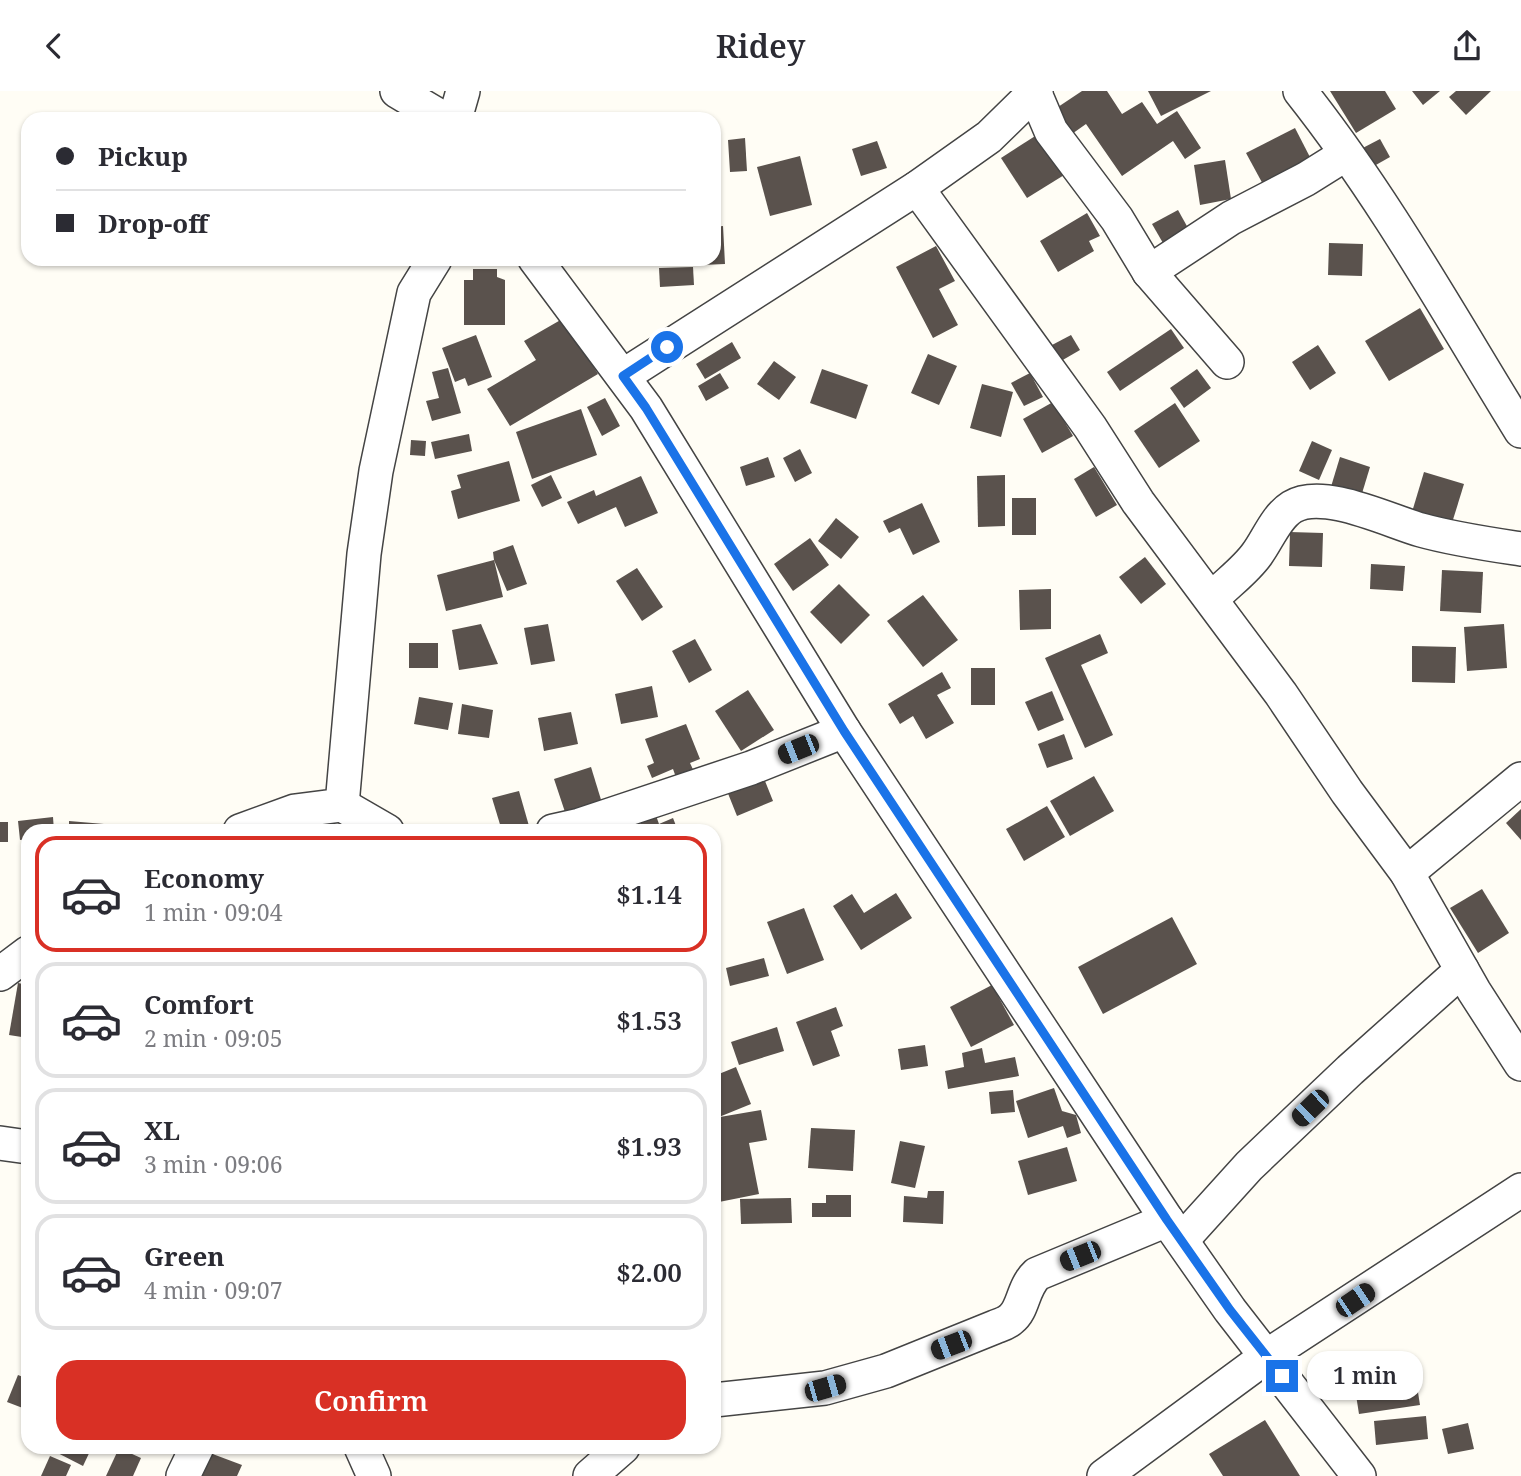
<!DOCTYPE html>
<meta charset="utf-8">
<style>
:root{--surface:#fff;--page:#f2f2f3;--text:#2b2b33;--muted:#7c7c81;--line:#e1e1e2;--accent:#d93025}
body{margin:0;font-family:"Noto Serif",serif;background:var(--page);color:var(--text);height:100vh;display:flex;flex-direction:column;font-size:26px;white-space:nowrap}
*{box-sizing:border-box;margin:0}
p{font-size:23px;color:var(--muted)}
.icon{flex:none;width:38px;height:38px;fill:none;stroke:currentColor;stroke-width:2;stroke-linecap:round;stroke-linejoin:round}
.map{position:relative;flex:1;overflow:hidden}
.panel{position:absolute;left:21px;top:733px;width:700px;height:630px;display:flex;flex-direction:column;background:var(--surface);border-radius:21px;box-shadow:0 2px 5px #0004}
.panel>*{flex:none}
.top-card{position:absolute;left:21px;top:21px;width:700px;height:154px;border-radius:21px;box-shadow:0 2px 5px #0004;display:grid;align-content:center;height:154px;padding:0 35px;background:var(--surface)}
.end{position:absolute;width:32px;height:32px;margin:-16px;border:9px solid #1a73e8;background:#fff;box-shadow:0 0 0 4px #fff}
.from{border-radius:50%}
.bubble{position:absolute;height:49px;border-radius:21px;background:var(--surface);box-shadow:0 2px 5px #0004;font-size:23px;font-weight:600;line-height:49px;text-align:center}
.car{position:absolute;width:21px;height:42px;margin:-21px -10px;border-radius:9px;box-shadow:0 0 5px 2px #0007;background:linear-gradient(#222 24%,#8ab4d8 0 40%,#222 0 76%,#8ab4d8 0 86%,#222 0)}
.top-card b{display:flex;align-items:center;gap:24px;height:66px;font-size:26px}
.top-card b+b{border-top:2px solid var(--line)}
.top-card i{width:18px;height:18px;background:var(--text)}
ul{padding:12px 0 0;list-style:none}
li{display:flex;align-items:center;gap:21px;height:116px;margin:0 14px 10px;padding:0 21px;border:4px solid var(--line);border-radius:21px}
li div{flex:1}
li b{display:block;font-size:26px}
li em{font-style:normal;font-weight:600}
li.active{border-color:var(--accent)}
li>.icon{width:63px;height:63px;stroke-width:1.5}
.cta{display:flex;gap:14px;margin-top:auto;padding:14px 35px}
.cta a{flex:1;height:80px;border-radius:21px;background:var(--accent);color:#fff;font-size:28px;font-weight:600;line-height:80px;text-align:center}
header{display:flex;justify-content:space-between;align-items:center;height:91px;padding:0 35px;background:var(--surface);font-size:32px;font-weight:600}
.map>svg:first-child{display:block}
</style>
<header><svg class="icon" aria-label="back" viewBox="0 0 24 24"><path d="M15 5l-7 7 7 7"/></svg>Ridey<svg class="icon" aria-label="share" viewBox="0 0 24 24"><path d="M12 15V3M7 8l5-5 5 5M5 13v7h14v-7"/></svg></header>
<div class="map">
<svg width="1521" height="1385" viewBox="0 0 1521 1385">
<rect width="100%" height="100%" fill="#fffdf5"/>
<g fill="#5a524d">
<polygon points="1082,0 1107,0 1122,23 1142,11 1157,33 1177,20 1201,57 1185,68 1173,50 1122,85 1086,33 1069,45 1052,20"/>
<polygon points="1148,0 1211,0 1161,25"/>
<polygon points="1330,0 1385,0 1396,18 1356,42"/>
<polygon points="1412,0 1440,0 1423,14"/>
<polygon points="1456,0 1491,0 1466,24 1449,6"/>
<polygon points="1295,37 1313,72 1265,97 1246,62"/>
<polygon points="1043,40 1069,81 1027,107 1001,67"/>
<polygon points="745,47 747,80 730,81 728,49"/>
<polygon points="1380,48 1390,66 1367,79 1357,60"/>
<polygon points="877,50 887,77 861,85 852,58"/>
<polygon points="800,65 812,114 770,125 757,76"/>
<polygon points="1225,69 1231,108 1200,114 1194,74"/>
<polygon points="1178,119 1193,146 1167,159 1152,133"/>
<polygon points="1087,122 1100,145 1089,150 1094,160 1058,181 1040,150"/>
<polygon points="723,135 725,173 702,174 702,168 714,168 714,136"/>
<polygon points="1329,152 1363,153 1362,185 1328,184"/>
<polygon points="936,155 955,190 939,198 958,234 933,247 896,176"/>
<polygon points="693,176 694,194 660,196 659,177"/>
<polygon points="473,178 497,178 497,186 505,189 505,234 464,234 464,189 473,189"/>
<polygon points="1420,217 1444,258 1389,290 1365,250"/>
<polygon points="564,227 598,283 510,335 487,298 536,269 524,250"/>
<polygon points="1171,238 1184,257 1120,300 1107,281"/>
<polygon points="476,244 492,286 468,295 465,287 455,291 442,257"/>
<polygon points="1071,244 1080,259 1061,270 1052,254"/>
<polygon points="732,251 741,267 705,288 696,273"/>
<polygon points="1318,254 1336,282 1310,299 1292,271"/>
<polygon points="928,263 957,275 939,314 911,302"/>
<polygon points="774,270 796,286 779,309 757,293"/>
<polygon points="448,277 461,322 432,330 426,310 439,307 432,281"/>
<polygon points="822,278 868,294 856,328 810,312"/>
<polygon points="1197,278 1211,297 1184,317 1170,297"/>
<polygon points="720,282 729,297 706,310 698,295"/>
<polygon points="1030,282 1043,306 1024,315 1011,292"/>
<polygon points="982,293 1013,301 1001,346 970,337"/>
<polygon points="605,307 620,335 602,345 587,316"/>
<polygon points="1053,311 1073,345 1042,362 1023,328"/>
<polygon points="1175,312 1200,350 1159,377 1134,340"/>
<polygon points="581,318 597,364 532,388 516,341"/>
<polygon points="469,343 472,360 435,368 431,351"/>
<polygon points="411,349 426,350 425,365 410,364"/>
<polygon points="1312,350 1332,359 1319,389 1299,380"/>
<polygon points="800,358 812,382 795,391 783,367"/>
<polygon points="768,366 775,386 746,395 740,376"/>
<polygon points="1340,366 1370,376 1360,409 1330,399"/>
<polygon points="509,370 520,410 458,428 451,400 461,397 457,384"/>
<polygon points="1094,376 1117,414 1096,426 1074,388"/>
<polygon points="1424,381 1464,393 1452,432 1412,421"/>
<polygon points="551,384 562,407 542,416 531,394"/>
<polygon points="1005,384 1005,435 978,436 977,385"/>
<polygon points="641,385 658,422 625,436 616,416 578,433 567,411 594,399 596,405"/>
<rect x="1012" y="407" width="24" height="37"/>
<polygon points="922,412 940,451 913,464 900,437 889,442 883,430"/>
<polygon points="836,427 859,446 841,468 818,450"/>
<polygon points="1290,441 1323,442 1322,476 1289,475"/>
<polygon points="810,447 829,474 793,500 774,473"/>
<polygon points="513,454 527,493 507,500 494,469 503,506 446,520 437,484 494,469 493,461"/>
<polygon points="1145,466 1166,493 1141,513 1119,486"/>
<polygon points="1371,473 1405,475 1403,500 1370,498"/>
<polygon points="637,477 663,516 642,530 616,490"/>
<polygon points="1442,479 1483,481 1481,522 1440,520"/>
<polygon points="839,493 870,524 841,553 810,521"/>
<polygon points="1051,498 1051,538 1020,539 1019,499"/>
<polygon points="923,504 958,549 923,576 887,530"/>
<polygon points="481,533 498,573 459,579 452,539"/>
<polygon points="548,533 555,570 531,574 524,537"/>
<polygon points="1504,533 1507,577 1467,580 1464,536"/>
<polygon points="1100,543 1108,562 1081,574 1113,644 1085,657 1045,567"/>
<polygon points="695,548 712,579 689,592 672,560"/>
<rect x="409" y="552" width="29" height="25"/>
<polygon points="1412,555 1456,556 1455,592 1412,591"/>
<rect x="971" y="577" width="24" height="37"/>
<polygon points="942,581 951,597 937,604 954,632 926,648 913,625 900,633 888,613"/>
<polygon points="652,595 658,626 621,633 615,603"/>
<polygon points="748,599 774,639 741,660 715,620"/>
<polygon points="1052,600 1064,629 1038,640 1025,611"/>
<polygon points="419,606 453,612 448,639 414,633"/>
<polygon points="462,613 493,619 489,647 458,643"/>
<polygon points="571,621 578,653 544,660 538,627"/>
<polygon points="686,633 700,668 690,672 696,685 678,692 673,678 652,687 647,675 654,672 645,648"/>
<polygon points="1064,643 1073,668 1047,677 1038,653"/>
<polygon points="591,676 602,712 566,724 554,688"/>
<polygon points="763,685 773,710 737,725 727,700"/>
<polygon points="1094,685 1114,720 1070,745 1050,710"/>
<polygon points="519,700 529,735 502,740 492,707"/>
<polygon points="1047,715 1065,746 1024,770 1006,738"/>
<polygon points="1521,718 1521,749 1506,732"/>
<polygon points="654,719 659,733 673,727 678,740 643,740 638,726"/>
<polygon points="53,726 54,740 28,740 28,748 20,749 18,730"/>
<polygon points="69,730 104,733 101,740 69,740"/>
<rect x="0" y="731" width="8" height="20"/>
<polygon points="1482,798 1509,842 1478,862 1450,817"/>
<polygon points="896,802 912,827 861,859 833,815 852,803 864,822"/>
<polygon points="804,817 824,869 787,883 767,831"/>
<polygon points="1172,826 1197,873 1103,923 1078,876"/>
<polygon points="764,867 769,885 730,895 726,877"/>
<polygon points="18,892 28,894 28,947 9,944"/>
<polygon points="992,894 1014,934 971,956 950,916"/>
<polygon points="836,916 843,935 831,940 840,965 813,975 796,931"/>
<polygon points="777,936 784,960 739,974 731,951"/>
<polygon points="925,954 928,975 901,979 898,958"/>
<polygon points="982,957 985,972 1015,966 1019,985 948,998 945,980 964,976 962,962"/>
<polygon points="736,976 751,1013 719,1026 714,1012 714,985"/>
<polygon points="1054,997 1062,1020 1076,1024 1081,1042 1067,1047 1063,1035 1028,1047 1016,1010"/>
<polygon points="1013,999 1015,1021 991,1023 989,1001"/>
<polygon points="761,1019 767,1049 749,1052 759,1103 719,1111 714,1085 714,1027"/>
<polygon points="811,1037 855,1039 853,1080 808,1077"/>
<polygon points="900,1050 925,1055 915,1097 891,1092"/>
<polygon points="1067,1056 1077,1090 1028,1104 1018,1070"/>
<polygon points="928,1100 944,1100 943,1133 903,1131 904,1105 927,1107"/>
<polygon points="826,1104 851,1104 851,1126 812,1126 812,1112 826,1112"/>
<polygon points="791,1107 792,1132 741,1133 740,1108"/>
<polygon points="18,1284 28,1288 28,1319 7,1311"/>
<polygon points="1417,1295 1420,1314 1359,1323 1356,1304"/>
<polygon points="1426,1325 1428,1348 1376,1354 1374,1330"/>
<polygon points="1265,1329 1300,1385 1223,1385 1209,1363"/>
<polygon points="1468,1332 1474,1358 1448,1363 1442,1338"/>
<polygon points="46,1356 92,1356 83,1375"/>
<polygon points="119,1357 141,1367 133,1385 106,1385"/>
<polygon points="210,1362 242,1374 237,1385 201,1385"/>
<polygon points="50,1365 71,1374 66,1385 41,1385"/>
</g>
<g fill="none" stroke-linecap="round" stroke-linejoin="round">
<defs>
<g id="minor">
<polyline points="397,0 444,28"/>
<polyline points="1034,0 1051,40 1117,128 1149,181 1227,271"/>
<path d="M1300,0C1384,106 1450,225 1521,340"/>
<polyline points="455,28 463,0"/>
<polyline points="917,97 1090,336 1138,411 1281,603 1347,701 1407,782 1474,900 1521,973"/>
<polyline points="535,168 646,317 844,640 1167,1129 1230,1219 1359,1385"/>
<polyline points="1149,181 1231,127 1306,88 1346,63"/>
<polyline points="623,285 917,97 989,46 1036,0"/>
<path d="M1212,508C1226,493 1245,480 1257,463C1268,448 1276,426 1292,416C1323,397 1389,430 1421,439C1453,448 1488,453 1521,458"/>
<polyline points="342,714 387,740"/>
<polyline points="240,740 295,720 342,714 364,463 376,380 414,202 435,168"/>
<polyline points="553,740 580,734 751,677 844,640"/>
<polyline points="1407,782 1521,688"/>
<polyline points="0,883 28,862"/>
<polyline points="0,1052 28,1056"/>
<polyline points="1182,1149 1249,1075 1350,979 1462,879"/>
<path d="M714,1309L825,1297L886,1280L995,1236C1000,1234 1007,1232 1011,1228C1024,1218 1022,1197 1037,1183L1167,1129"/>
<polyline points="361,1356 374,1385"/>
<polyline points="183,1385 197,1356"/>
<polyline points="590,1385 623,1356"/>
<polyline points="1104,1385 1267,1265 1521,1099"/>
</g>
</defs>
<use href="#minor" stroke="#444" stroke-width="36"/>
<use href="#minor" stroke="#fff" stroke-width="33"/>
</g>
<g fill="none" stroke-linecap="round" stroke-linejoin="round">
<polyline stroke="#1a73e8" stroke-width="9" points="667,256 623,285 646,317 844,640 1167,1129 1230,1219 1282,1285"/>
</g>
</svg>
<i class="end from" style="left:667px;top:256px"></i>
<i class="end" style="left:1282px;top:1285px"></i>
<div class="bubble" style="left:1307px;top:1260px;width:116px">1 min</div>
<i class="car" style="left:798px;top:658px;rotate:248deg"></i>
<i class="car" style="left:1310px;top:1017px;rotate:226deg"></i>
<i class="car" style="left:1080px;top:1165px;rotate:248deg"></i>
<i class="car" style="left:1355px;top:1209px;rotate:56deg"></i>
<i class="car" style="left:951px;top:1254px;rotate:249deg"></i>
<i class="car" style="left:825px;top:1297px;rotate:74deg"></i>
<div class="top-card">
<b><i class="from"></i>Pickup</b>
<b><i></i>Drop-off</b>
</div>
<section class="panel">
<ul>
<li class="active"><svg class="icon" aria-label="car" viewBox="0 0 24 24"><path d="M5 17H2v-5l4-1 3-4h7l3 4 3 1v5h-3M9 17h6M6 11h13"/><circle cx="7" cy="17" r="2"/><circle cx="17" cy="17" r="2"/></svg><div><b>Economy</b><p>1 min · 09:04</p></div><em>$1.14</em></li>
<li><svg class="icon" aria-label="car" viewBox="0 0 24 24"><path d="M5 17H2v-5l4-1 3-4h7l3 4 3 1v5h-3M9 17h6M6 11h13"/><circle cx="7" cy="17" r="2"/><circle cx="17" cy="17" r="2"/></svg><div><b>Comfort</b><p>2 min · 09:05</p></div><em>$1.53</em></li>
<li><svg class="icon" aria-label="car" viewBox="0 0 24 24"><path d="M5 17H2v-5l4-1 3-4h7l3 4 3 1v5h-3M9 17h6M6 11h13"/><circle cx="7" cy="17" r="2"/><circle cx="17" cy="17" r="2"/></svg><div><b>XL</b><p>3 min · 09:06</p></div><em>$1.93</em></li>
<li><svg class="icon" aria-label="car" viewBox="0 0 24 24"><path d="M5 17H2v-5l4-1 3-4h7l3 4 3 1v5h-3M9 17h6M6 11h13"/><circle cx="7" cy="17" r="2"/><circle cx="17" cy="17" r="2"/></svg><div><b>Green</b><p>4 min · 09:07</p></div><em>$2.00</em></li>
</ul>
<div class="cta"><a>Confirm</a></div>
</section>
</div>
